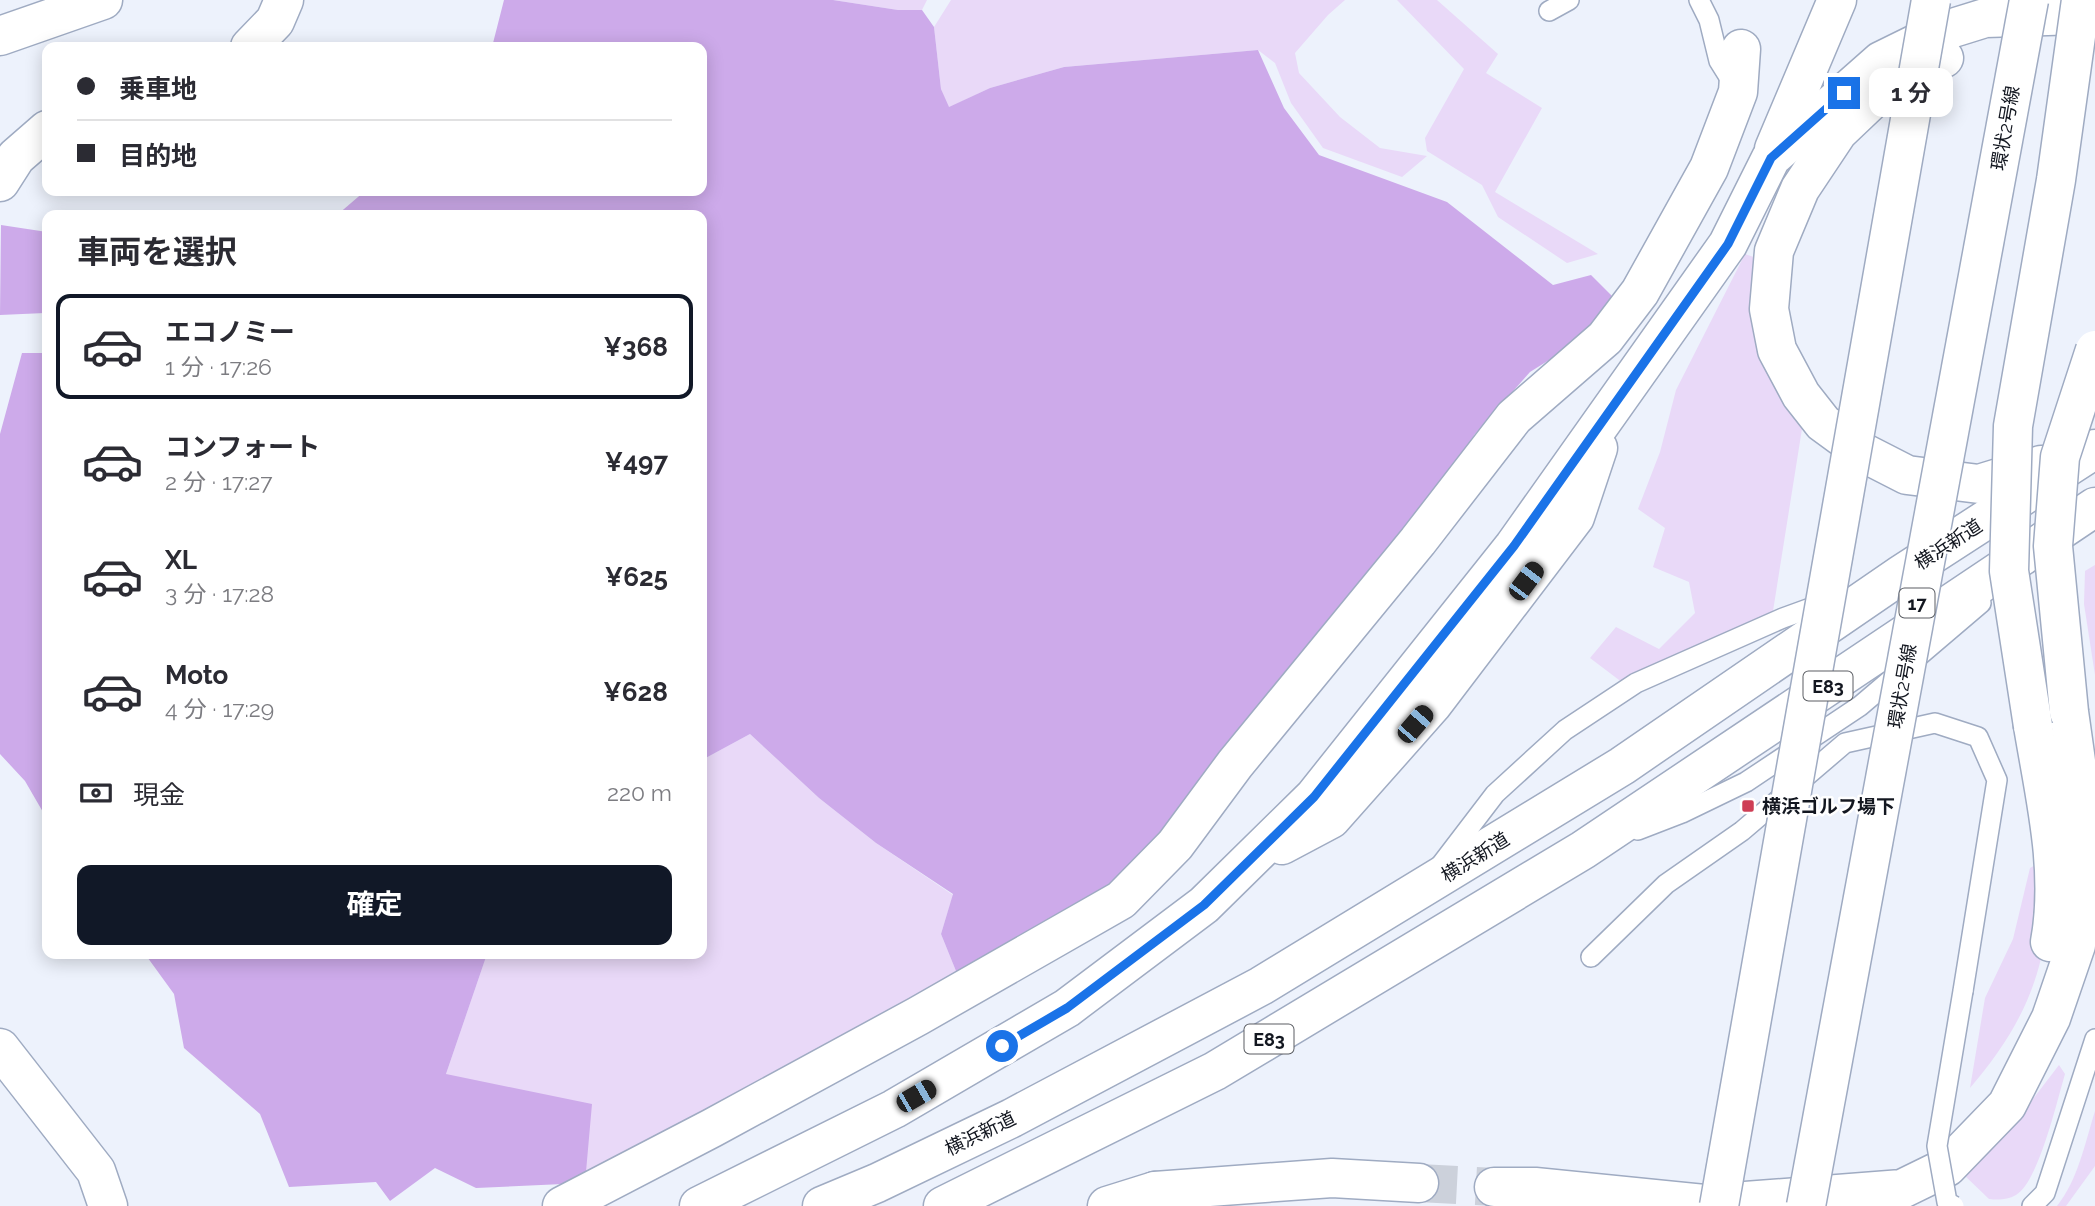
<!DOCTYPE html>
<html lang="ja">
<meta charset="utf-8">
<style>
:root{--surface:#fff;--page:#f2f2f3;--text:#2b2b33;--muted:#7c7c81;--line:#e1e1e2;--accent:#111827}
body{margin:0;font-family:Raleway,"Noto Sans JP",sans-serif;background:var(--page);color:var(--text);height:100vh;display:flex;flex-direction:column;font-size:26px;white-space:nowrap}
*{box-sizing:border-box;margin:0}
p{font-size:23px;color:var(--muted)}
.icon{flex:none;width:38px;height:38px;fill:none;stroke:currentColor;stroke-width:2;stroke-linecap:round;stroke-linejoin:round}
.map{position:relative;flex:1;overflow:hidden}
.side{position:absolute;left:42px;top:210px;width:665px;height:749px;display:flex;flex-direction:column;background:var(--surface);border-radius:14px;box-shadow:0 4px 18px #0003}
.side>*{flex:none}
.banner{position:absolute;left:42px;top:42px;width:665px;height:154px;border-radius:14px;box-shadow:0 4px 18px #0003;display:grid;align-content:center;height:154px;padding:0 35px;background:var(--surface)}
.end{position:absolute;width:32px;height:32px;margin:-16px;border:9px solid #1a73e8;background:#fff;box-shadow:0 0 0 4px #fff}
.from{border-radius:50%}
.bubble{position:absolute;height:49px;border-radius:14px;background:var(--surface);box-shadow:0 4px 18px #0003;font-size:23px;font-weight:700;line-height:49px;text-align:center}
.car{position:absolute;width:21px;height:42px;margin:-21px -10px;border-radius:9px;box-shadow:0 0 5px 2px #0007;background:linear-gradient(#222 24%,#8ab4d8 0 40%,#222 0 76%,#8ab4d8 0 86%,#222 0)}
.banner b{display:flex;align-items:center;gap:24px;height:66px;font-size:26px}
.banner b+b{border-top:2px solid var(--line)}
.banner i{width:18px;height:18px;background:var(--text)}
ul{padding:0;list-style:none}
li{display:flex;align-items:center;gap:21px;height:105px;margin:0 14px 10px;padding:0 21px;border:4px solid transparent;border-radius:14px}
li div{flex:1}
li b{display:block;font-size:26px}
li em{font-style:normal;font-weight:700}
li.active{border-color:var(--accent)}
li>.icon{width:63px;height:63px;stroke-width:1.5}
h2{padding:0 35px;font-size:32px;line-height:84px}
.pay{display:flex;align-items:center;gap:18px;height:77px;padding:0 35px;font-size:26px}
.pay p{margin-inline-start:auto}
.action{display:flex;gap:14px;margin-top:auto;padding:14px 35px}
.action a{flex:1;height:80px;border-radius:14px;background:var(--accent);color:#fff;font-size:28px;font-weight:700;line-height:80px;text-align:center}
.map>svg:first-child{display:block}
</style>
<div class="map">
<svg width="2095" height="1206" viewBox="0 0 2095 1206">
<rect width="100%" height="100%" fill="#edf2fc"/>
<g fill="#e9d9f8">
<polygon points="833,0 927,0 922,10 898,10"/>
<polygon points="951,0 1345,0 1328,15 1295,53 1299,73 1340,117 1380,148 1427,156 1402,177 1323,148 1291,103 1275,63 1258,50 1064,67 990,88 948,108 941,89 934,27"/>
<polygon points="1397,0 1437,0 1498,54 1486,73 1542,108 1495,192 1598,254 1567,263 1498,217 1482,185 1427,151 1425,138 1464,69"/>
<polygon points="1745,254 1762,260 1805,410 1773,611 1623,683 1590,658 1616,627 1659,649 1695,613 1689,582 1653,567 1665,528 1638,509 1660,452 1676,390"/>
<polygon points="2095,565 2095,675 2084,604 2085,571"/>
<polygon points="750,734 819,798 876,843 953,895 941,934 958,976 585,1183 446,1074 487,954 702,954 702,760"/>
<path d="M2043,861C2044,883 2048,908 2046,931C2038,994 2010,1041 1970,1088L1985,998L2013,939L2030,868Z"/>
<path d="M2059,1065L2065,1074C2057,1101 2038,1183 2016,1195C2007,1200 1999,1200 1989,1199L1963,1174L2010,1129Z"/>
<path d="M2095,1111V1166L2066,1206H2057C2078,1180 2085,1143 2095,1111Z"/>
</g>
<g fill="#cdaaea">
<polygon points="504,0 833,0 898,10 922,10 934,27 941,89 949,107 990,88 1064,67 1258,50 1284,108 1319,155 1447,202 1553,285 1591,275 1615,299 1581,340 1530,372 1475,434 1403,544 1173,866 958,976 941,934 953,894 876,843 819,798 750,734 702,760 702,215 337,215 365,191 702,191 702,47 492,47"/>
<polygon points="1,225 47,232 47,329 45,313 0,315"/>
<polygon points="22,353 47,353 47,819 25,781 0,754 0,434"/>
<polygon points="145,954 487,954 446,1074 592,1104 585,1183 476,1188 435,1168 390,1201 376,1182 289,1187 260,1114 184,1048 174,994"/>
</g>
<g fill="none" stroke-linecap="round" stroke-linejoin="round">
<polyline stroke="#ccd1db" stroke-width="38" stroke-dasharray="38 19" stroke-linecap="butt" points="1419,1183 1494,1187"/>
<defs>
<g id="service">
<polyline points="1699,0 1709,20 1719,61 1734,85"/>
<polyline points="1549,11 1569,0"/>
<polyline points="1638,830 1682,813 1746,782 1860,706 1981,603"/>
<polyline points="1440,866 1495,794 1565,730 1636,683 1783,618 1827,602"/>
<polyline points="1591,957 1666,884 1742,831 1845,743 1935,723 1978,737 1997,780 1963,991"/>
<polyline points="2032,1206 2045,1193 2095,1039"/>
</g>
<g id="minor">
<polyline points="0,36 103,0"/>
<polyline points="250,47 275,21 284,0"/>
<polyline points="0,182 16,157 47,130"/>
<polyline points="0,1048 96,1171 108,1206"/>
<polyline points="562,1206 712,1128 918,1016 1121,900 1175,845 1235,764 1418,541 1514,417 1605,338 1640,292 1709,168 1738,92 1741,49"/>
</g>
<g id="trunk">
<polyline points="1944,58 1878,94 1838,132 1800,189 1774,251 1769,309 1777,350 1801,395 1823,423 1864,453 1907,475 1979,484 2041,465"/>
<polyline points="1774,149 1837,0"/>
<path d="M2033,726C2045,798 2063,870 2050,942"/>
<polyline points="1282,845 1331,819 1432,705 1575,517 1598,448"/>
<polyline points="1494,1187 1535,1187 1704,1204"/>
<polyline points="1155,1191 1332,1178 1419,1183"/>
<polyline points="699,1206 894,1109 1067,1008 1204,905 1314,797 1514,546 1728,244 1771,158 1881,61 1940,32 1985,18 2078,15 2095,19"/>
<polyline points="822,1206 877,1183 1012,1118 1261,986 1622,766 1902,574 2095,449"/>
<polyline points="943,1206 1215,1071 1583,850 2095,507"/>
<polyline points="1107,1206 1155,1191 1180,1194"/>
<polyline points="1679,1206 1902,1189 1947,1167 2007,1105 2051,1018 2076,945 2086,832 2069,712"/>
</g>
</defs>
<use href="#service" stroke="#9fabc2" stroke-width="22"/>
<use href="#minor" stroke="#9fabc2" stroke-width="41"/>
<use href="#trunk" stroke="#9fabc2" stroke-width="41"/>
<use href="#service" stroke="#fff" stroke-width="19"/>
<use href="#minor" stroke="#fff" stroke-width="38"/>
<use href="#trunk" stroke="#fff" stroke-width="38"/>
<defs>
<polyline id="service-bridge" points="1954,1206 1947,1202 1937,1146 1963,991"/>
<g id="primary-bridge">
<polyline points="1719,1206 1931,0"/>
<polyline points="1806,1206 2029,0"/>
</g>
<g id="trunk-bridge">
<polyline points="2069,712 2053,546 2060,457 2095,350"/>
<polyline points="2033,726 2009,571 2013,426 2056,180 2081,0"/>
</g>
</defs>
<use href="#service-bridge" stroke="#9fabc2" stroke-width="22" stroke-linecap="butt"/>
<use href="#primary-bridge" stroke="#9fabc2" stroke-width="41" stroke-linecap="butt"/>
<use href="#trunk-bridge" stroke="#9fabc2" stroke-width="41" stroke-linecap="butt"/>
<use href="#service-bridge" stroke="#fff" stroke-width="19"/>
<use href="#primary-bridge" stroke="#fff" stroke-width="38"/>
<use href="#trunk-bridge" stroke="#fff" stroke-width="38"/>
</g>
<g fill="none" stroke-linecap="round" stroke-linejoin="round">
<polyline stroke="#1a73e8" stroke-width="9" points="1002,1046 1067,1008 1204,905 1314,797 1514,546 1728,244 1771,158 1844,93"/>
</g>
<rect fill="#ce3e55" stroke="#fff" stroke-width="2.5" x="1741" y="799" width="14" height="14" rx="3.5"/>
<g text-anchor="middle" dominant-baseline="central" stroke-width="5" stroke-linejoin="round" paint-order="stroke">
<g fill="#fff" stroke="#5a5d63" stroke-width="2">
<rect x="1899.5" y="588.5" width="35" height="29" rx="5"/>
<rect x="1803.5" y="671.5" width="49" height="29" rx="5"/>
<rect x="1244.5" y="1024.5" width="49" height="29" rx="5"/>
</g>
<g font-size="18" font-weight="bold" fill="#131720">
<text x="1917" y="603">17</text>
<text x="1828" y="686">E83</text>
<text x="1269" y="1039">E83</text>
</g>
<g font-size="19" fill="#131720" stroke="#fff">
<text transform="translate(2005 128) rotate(-80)">環状2号線</text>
<text transform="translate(1948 544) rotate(-33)">横浜新道</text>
<text transform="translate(1902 686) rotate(-80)">環状2号線</text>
<text transform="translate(1475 857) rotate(-32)">横浜新道</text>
<text transform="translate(980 1133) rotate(-26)">横浜新道</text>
</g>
<g font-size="19" font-weight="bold" fill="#131720" stroke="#fff" text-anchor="start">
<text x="1762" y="806">横浜ゴルフ場下</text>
</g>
</g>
</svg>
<i class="end from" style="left:1002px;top:1046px"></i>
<i class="end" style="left:1844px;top:93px"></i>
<div class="bubble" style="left:1869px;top:68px;width:84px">1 分</div>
<i class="car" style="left:1526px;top:581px;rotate:37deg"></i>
<i class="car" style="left:1415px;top:724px;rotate:41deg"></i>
<i class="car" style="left:916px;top:1096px;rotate:60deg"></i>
<div class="banner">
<b><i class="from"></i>乗車地</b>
<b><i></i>目的地</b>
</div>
<section class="side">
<h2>車両を選択</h2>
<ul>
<li class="active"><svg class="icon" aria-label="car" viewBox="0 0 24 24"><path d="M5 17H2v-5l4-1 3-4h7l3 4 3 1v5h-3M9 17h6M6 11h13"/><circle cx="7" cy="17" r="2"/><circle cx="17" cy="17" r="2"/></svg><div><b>エコノミー</b><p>1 分 · 17:26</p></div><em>¥368</em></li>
<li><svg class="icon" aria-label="car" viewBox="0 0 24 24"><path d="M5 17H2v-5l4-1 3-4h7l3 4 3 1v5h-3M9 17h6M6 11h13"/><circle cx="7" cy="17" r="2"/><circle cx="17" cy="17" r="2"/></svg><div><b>コンフォート</b><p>2 分 · 17:27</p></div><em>¥497</em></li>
<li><svg class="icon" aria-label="car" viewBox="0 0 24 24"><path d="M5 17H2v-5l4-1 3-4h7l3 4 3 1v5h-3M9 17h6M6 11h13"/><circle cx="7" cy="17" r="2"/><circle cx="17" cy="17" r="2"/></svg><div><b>XL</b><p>3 分 · 17:28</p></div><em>¥625</em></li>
<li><svg class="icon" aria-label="car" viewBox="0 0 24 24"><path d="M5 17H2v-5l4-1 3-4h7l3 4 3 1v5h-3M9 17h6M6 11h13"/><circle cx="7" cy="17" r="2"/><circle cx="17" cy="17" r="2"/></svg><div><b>Moto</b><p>4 分 · 17:29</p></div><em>¥628</em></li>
</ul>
<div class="pay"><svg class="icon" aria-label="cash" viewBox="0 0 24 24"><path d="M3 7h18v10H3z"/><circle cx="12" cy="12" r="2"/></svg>現金<p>220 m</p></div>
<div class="action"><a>確定</a></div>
</section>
</div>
